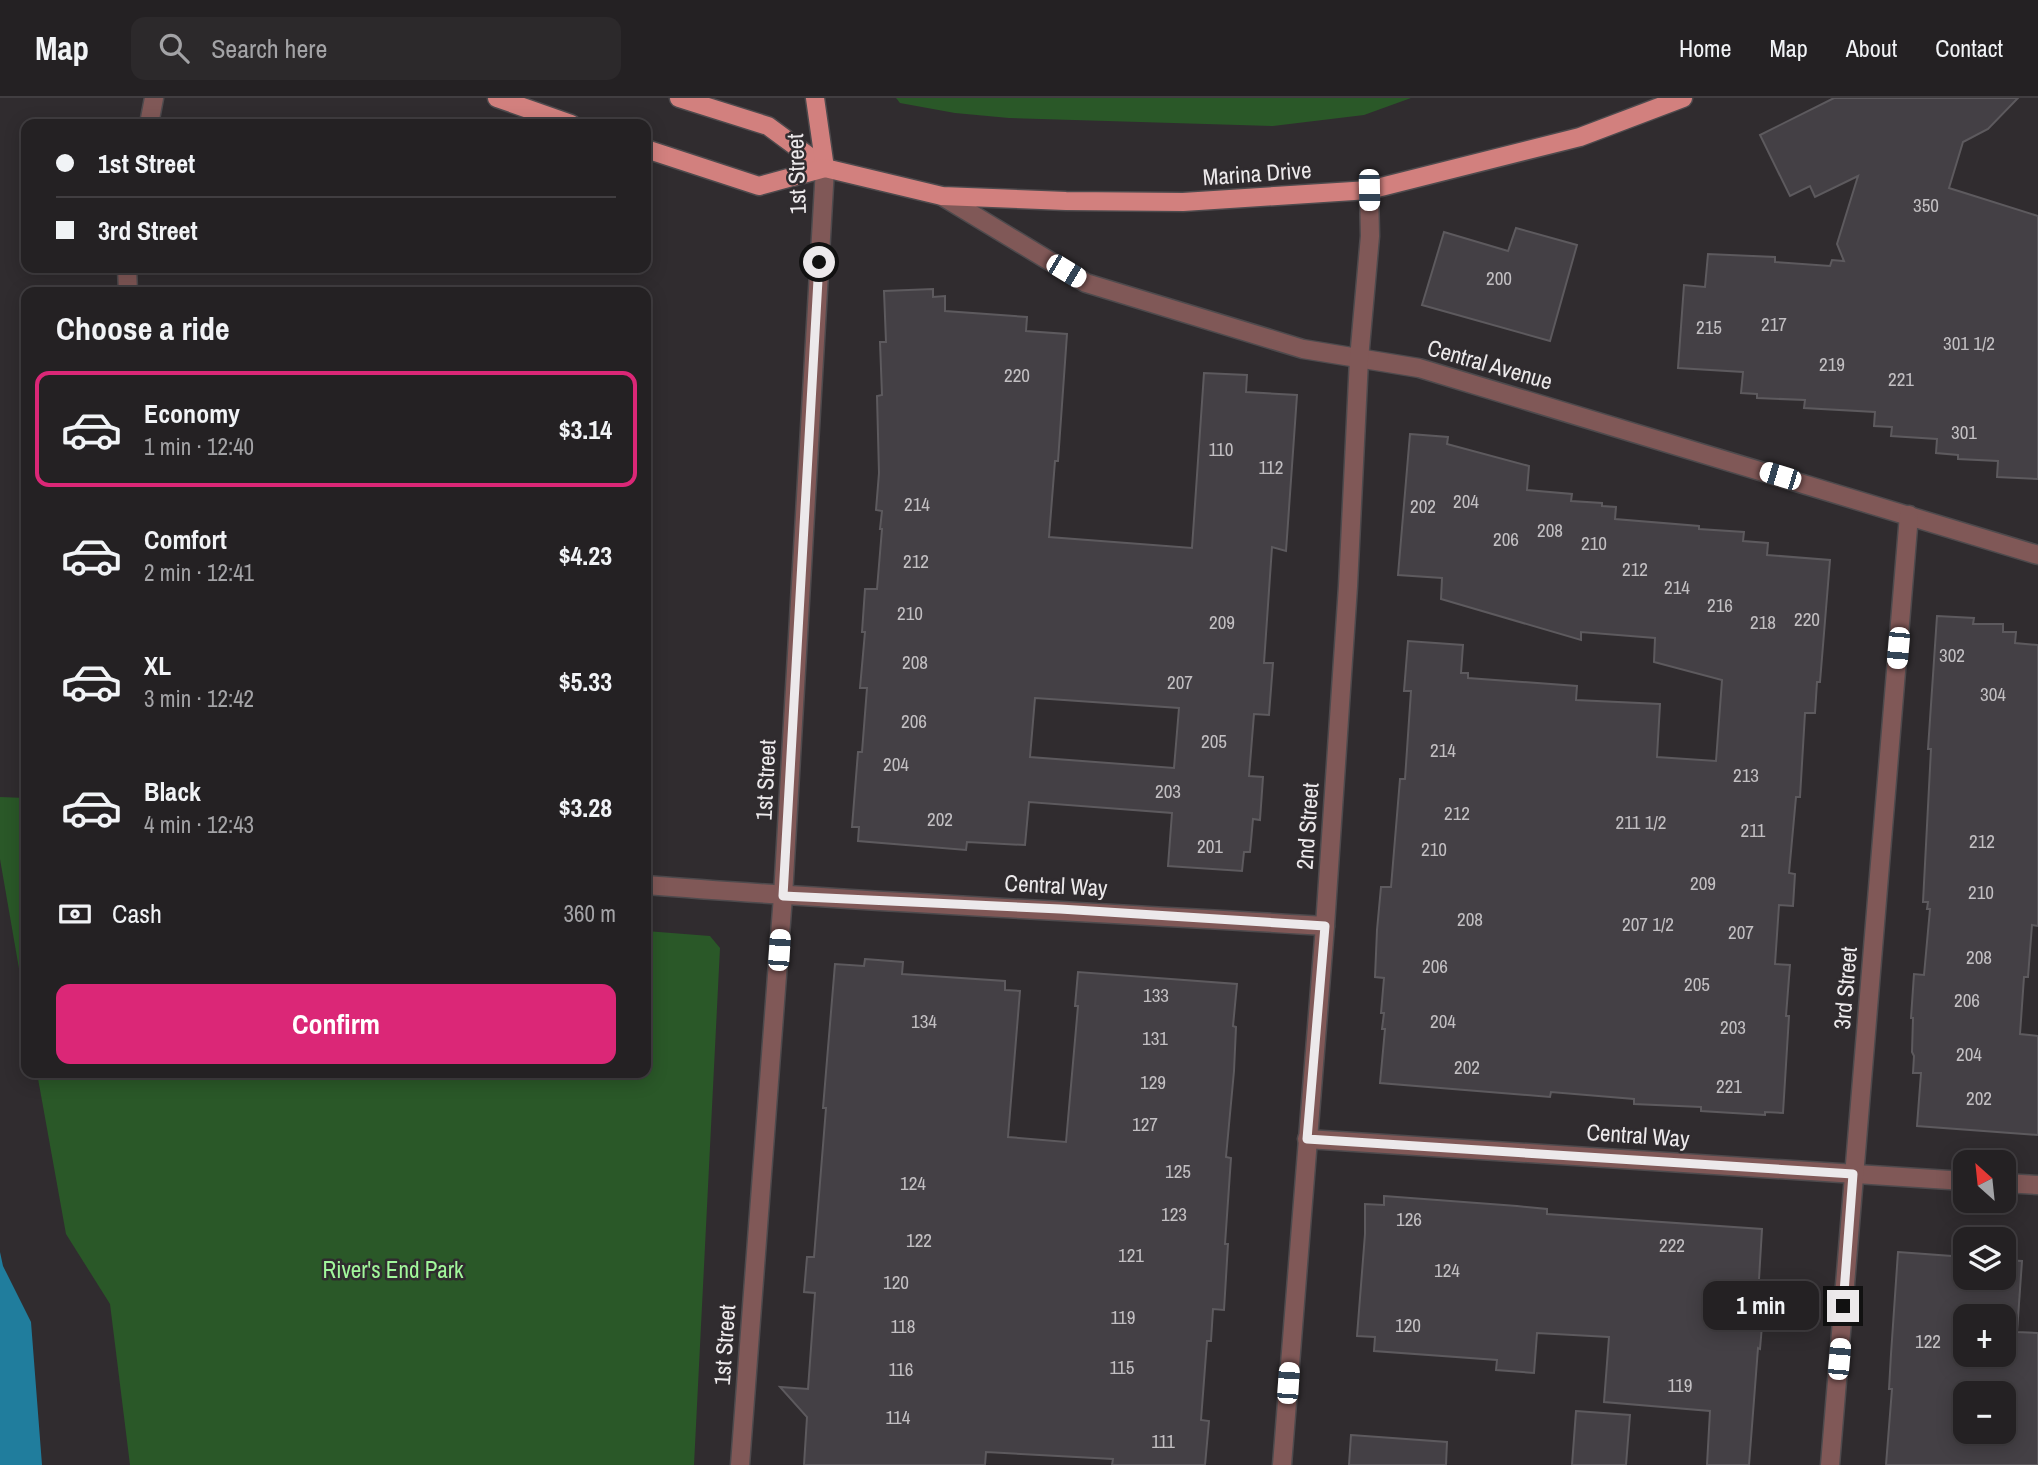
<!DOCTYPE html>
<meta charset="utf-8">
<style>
:root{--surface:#242123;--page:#2c292b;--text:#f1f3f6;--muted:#a3a3a6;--line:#413e41;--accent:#db2777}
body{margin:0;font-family:"Archivo Narrow",sans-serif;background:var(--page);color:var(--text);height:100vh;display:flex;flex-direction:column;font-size:26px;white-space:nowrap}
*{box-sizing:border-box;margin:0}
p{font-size:23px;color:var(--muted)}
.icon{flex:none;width:38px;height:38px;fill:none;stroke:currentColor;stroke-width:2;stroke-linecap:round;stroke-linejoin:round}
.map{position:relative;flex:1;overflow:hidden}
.panel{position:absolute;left:21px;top:189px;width:630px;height:791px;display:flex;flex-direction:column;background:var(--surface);border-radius:14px;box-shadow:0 4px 18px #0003,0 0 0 2px var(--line)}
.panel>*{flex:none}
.banner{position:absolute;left:21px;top:21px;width:630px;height:154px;border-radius:14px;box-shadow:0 4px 18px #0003,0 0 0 2px var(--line);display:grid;align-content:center;height:154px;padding:0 35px;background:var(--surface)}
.needle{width:46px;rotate:333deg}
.buttons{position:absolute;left:1953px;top:1052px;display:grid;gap:14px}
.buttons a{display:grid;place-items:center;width:63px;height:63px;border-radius:14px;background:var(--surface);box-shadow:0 4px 18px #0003,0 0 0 2px var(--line);font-size:35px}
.end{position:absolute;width:32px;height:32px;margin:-16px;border:9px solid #ece9eb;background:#111;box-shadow:0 0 0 4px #111}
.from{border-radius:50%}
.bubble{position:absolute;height:49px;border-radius:14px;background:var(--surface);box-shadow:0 4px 18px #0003,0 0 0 2px var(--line);font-size:23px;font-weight:800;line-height:49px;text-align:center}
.car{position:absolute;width:21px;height:42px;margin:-21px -10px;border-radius:9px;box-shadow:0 0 5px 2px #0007;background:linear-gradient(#fff 24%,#345 0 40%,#fff 0 76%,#345 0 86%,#fff 0)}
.banner b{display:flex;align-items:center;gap:24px;height:66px;font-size:26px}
.banner b+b{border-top:2px solid var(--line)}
.banner i{width:18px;height:18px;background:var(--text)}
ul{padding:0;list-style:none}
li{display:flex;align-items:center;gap:21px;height:116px;margin:0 14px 10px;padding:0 21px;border:4px solid transparent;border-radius:14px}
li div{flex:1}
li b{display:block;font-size:26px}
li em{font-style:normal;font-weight:800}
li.selected{border-color:var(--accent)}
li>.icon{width:63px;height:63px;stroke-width:1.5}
h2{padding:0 35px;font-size:32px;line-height:84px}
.pay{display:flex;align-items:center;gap:18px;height:77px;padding:0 35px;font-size:26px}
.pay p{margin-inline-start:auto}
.button{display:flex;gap:14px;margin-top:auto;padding:14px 35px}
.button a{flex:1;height:80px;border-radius:14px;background:var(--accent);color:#fff;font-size:28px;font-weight:800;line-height:80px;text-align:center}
header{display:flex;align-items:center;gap:42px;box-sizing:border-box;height:98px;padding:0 35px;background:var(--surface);border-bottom:2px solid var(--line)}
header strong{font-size:33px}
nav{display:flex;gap:38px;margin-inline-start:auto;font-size:24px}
.search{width:490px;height:63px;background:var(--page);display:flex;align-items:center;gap:18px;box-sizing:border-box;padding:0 24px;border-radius:14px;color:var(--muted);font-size:26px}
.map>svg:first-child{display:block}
</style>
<header>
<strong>Map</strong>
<div class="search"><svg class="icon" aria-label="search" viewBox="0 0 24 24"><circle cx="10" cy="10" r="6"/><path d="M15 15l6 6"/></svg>Search here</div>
<nav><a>Home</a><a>Map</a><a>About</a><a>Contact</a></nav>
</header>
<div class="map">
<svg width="2038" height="1367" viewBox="0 0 2038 1367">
<rect width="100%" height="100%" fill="#302c2f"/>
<g fill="#2a5828">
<polygon points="896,0 1411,0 1364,17 1273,28 1009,20 955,15 900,5"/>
<polygon points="0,699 26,700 26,911 0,761"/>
<polygon points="646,833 710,838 720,850 694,1367 130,1367 110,1206 66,1136 37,975 646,975"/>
</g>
<polygon fill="#207d9d" points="0,1154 3,1168 31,1224 42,1367 0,1367"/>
<g fill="#444045" stroke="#5d5a5e" stroke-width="2" fill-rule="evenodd">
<polygon points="1834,0 2018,0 1988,31 1963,44 1949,90 2038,118 2038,381 1997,379 1998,363 1958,361 1958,357 1936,355 1937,341 1891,338 1892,329 1874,328 1875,314 1804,310 1805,302 1757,300 1757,296 1741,295 1743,274 1678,270 1684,187 1705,189 1708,156 1775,159 1775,164 1830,168 1832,162 1844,163 1837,146 1858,78 1815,99 1810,88 1790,98 1760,37"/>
<polygon points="1516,130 1577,147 1550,243 1422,207 1444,134 1508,153"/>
<path d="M933,191V199L945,198V213L1027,219L1026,233L1067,236L1058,363H1055L1049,439L1192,450L1204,275L1247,277L1246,294L1297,297L1286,453L1272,449L1264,565H1273L1269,617L1254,616L1249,678L1263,679L1260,722L1253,721L1250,754H1244L1242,773L1168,768L1172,715L1029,704L1025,747L967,744L966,752L858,743L859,729H852L858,654H862L867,590H860L865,534H862L865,491H877L882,431H880L882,413L876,412L879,375L877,298L882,297L880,244H886L884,193ZM1035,600L1179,610L1174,670L1030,659Z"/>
<polygon points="1410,336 1448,339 1447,346 1529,368 1527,392 1572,396 1571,403 1602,405 1602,408 1616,409 1615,421 1699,428 1699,431 1744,434 1743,443 1768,445 1767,457 1830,462 1820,584 1817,584 1815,615 1805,615 1800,699 1796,699 1789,775 1795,776 1793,808 1779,807 1775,866 1790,867 1786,918 1789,918 1783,1015 1765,1014 1765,1017 1701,1013 1701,1009 1634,1006 1634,1001 1551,994 1550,999 1380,985 1385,931 1382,931 1384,915 1381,915 1384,880 1375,879 1377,832 1381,789 1391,789 1400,681 1405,681 1411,593 1404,593 1408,543 1463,547 1461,575 1468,575 1468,580 1577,588 1576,602 1660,606 1657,659 1716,663 1722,582 1654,564 1655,540 1581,534 1581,542 1441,501 1442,480 1398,477"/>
<polygon points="1937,518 1974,520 1973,526 2003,526 2003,534 2016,534 2015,545 2038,547 2038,828 2032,827 2028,879 2024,879 2020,936 2038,938 2038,1037 1917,1028 1921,975 1913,975 1914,958 1912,954 1913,920 1911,920 1914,876 1924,877 1930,811 1927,811 1928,804 1923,804 1931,651 1928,651"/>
<polygon points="865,861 903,864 902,876 1005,883 1005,892 1020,893 1008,1039 1066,1044 1078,908 1075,908 1078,874 1237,886 1233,928 1236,929 1234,973 1226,1059 1231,1060 1225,1146 1228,1146 1224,1212 1213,1211 1211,1243 1207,1243 1201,1322 1209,1323 1205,1367 1112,1367 1113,1361 986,1354 985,1367 804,1367 807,1319 780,1289 808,1291 815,1195 804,1194 807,1159 814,1159 826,1010 823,1010 835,866 864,868"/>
<polygon points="1384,1098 1517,1108 1547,1111 1547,1116 1762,1131 1757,1215 1763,1216 1760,1251 1758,1250 1749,1367 1707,1367 1710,1313 1604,1304 1609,1239 1537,1235 1534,1275 1496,1272 1497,1262 1374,1253 1375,1239 1357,1238 1365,1136 1365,1106 1384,1107"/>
<path d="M1898,1154L1965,1159V1180H2004V1162L2022,1163L2017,1234L2038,1235V1367H1886L1892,1291H1889L1891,1256ZM1965,1218H2004V1256H1965ZM1965,1295H2004V1334H1965Z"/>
<polygon points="1576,1313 1630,1317 1626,1367 1572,1367"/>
<polygon points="1351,1337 1447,1344 1446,1367 1349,1367"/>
</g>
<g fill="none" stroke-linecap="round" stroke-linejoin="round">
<defs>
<g id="minor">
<polyline points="149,26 154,0"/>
<polyline points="942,98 1086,185 1303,251 1419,270 2038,457"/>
<polyline points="127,170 128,194"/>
<path d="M646,787C872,805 1099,814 1325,828"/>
<polyline points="1307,1041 1965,1083"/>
<polyline points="2004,1085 2038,1087"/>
<polyline points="740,1367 783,798 825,70"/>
<polyline points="1282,1367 1325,828 1348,488 1359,261 1370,138 1369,92"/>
<polyline points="1830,1367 1909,417"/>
</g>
<g id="major">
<polyline points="497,0 571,26"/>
<polyline points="679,0 768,28 825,70 942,98 1066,103 1183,104 1369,92 1580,39 1683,0"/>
<polyline points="815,0 825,70"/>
<polyline points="646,51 759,88 825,70"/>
</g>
</defs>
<use href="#minor" stroke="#4e4a4d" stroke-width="21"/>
<use href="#major" stroke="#4e4a4d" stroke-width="21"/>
<use href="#minor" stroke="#805857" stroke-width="18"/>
<use href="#major" stroke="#d2807e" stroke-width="18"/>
</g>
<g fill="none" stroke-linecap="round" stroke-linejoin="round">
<polyline stroke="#ece9eb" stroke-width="9" points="819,164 783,798 1060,811 1325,828 1307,1041 1853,1076 1843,1208"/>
</g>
<g text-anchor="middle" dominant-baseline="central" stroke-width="5" stroke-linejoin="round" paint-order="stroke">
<g font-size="19" fill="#c2bfc2">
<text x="1926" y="107">350</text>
<text x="1499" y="180">200</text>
<text x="1774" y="226">217</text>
<text x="1709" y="229">215</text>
<text x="1969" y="245">301 1/2</text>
<text x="1832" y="266">219</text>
<text x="1017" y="277">220</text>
<text x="1901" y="281">221</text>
<text x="1964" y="334">301</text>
<text x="1221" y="351">110</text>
<text x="1271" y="369">112</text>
<text x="1466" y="403">204</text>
<text x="917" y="406">214</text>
<text x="1423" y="408">202</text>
<text x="1550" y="432">208</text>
<text x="1506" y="441">206</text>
<text x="1594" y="445">210</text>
<text x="916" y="463">212</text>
<text x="1635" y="471">212</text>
<text x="1677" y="489">214</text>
<text x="1720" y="507">216</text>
<text x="910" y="515">210</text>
<text x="1807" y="521">220</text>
<text x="1222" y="524">209</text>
<text x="1763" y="524">218</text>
<text x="1952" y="557">302</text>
<text x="915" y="564">208</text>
<text x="1180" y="584">207</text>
<text x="1993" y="596">304</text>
<text x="914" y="623">206</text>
<text x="1214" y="643">205</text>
<text x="1443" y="652">214</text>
<text x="896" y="666">204</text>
<text x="1746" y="677">213</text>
<text x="1168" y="693">203</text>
<text x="1457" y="715">212</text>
<text x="940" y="721">202</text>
<text x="1641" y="724">211 1/2</text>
<text x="1753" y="732">211</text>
<text x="1982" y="743">212</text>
<text x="1210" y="748">201</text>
<text x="1434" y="751">210</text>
<text x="1703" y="785">209</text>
<text x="1981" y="794">210</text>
<text x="1470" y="821">208</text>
<text x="1648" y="826">207 1/2</text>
<text x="1741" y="834">207</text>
<text x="1979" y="859">208</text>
<text x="1435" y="868">206</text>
<text x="1697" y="886">205</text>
<text x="1156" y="897">133</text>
<text x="1967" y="902">206</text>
<text x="924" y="923">134</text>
<text x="1443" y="923">204</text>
<text x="1733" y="929">203</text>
<text x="1155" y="940">131</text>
<text x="1969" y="956">204</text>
<text x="1467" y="969">202</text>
<text x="1153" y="984">129</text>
<text x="1729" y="988">221</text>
<text x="1979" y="1000">202</text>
<text x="1145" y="1026">127</text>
<text x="1178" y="1073">125</text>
<text x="913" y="1085">124</text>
<text x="1174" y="1116">123</text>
<text x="1409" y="1121">126</text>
<text x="919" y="1142">122</text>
<text x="1672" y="1147">222</text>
<text x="1131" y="1157">121</text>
<text x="1447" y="1172">124</text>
<text x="896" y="1184">120</text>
<text x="1123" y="1219">119</text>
<text x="1408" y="1227">120</text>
<text x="903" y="1228">118</text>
<text x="1928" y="1243">122</text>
<text x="1122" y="1269">115</text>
<text x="901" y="1271">116</text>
<text x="1680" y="1287">119</text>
<text x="898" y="1319">114</text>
<text x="1163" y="1343">111</text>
</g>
<g font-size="23" fill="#ece9eb" stroke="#302c2f">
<text transform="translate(1257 75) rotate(-4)">Marina Drive</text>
<text transform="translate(796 76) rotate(-92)">1st Street</text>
<text transform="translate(1490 266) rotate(16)">Central Avenue</text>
<text transform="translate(765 682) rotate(-87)">1st Street</text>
<text transform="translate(1307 728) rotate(-86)">2nd Street</text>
<text transform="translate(1056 787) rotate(3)">Central Way</text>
<text transform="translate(1845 890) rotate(-85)">3rd Street</text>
<text transform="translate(1638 1037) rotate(4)">Central Way</text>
<text transform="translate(724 1247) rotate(-86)">1st Street</text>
</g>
<g font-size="23" fill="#a1f79b" stroke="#302c2f">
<text x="393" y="1171">River's End Park</text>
</g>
</g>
</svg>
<div class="buttons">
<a><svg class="needle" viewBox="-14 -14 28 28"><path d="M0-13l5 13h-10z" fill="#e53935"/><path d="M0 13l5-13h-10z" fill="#a3a3a6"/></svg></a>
<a><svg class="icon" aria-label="layers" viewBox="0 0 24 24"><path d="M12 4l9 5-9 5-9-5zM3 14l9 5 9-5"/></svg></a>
<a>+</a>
<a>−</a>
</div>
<i class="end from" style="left:819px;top:164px"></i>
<i class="end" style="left:1843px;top:1208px"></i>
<div class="bubble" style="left:1703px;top:1183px;width:116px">1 min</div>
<i class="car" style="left:1369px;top:92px;rotate:179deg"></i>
<i class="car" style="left:1066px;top:173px;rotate:121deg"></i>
<i class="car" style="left:1780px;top:378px;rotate:287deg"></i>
<i class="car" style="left:1898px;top:550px;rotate:185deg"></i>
<i class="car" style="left:779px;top:852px;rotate:4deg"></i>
<i class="car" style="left:1839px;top:1261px;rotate:5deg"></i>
<i class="car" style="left:1288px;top:1285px;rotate:4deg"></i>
<div class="banner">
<b><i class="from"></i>1st Street</b>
<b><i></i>3rd Street</b>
</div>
<section class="panel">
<h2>Choose a ride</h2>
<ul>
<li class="selected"><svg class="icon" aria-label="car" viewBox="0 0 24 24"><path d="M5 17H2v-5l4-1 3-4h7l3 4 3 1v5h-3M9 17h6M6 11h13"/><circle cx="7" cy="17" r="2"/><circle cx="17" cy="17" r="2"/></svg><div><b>Economy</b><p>1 min · 12:40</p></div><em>$3.14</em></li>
<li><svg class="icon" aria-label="car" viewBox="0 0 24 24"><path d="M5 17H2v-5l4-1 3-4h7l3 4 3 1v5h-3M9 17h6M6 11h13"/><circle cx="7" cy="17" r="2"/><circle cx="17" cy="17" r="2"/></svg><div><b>Comfort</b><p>2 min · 12:41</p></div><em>$4.23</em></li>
<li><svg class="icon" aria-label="car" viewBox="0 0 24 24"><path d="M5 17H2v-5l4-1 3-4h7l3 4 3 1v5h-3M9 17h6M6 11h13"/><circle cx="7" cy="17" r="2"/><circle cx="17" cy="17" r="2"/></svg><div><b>XL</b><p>3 min · 12:42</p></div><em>$5.33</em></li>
<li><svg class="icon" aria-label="car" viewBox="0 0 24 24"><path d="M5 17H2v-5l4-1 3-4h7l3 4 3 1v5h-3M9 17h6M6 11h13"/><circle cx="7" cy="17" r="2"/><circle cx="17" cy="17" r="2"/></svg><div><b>Black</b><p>4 min · 12:43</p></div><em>$3.28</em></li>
</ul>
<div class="pay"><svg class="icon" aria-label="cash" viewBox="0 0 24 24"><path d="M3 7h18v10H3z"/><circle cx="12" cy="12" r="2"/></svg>Cash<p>360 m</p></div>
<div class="button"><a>Confirm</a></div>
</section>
</div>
